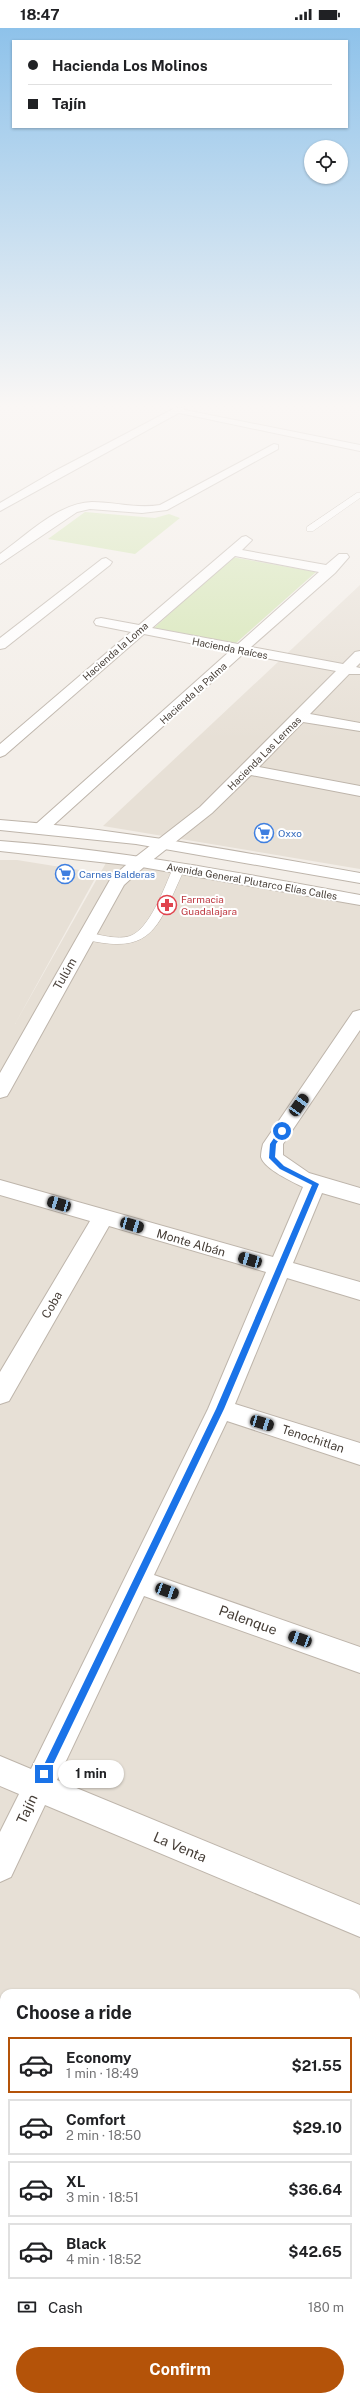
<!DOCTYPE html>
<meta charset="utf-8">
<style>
:root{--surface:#fff;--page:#f6f6f6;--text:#202124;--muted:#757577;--line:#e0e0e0;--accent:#b45309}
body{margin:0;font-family:"Public Sans",sans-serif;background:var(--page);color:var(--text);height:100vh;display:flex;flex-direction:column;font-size:15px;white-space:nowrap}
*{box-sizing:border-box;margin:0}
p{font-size:13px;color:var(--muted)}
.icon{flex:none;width:22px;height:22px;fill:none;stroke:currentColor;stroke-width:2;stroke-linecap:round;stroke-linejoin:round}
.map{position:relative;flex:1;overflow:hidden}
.panel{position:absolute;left:0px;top:1961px;width:360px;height:412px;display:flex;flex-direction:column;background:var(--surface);border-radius:12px 12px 0 0;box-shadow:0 1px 3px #0004}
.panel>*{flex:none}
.top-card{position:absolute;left:12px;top:12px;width:336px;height:88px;border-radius:0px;box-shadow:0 1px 3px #0004;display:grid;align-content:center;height:88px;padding:0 16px;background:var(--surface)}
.buttons{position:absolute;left:304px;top:112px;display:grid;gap:8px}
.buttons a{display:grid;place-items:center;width:44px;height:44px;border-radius:50%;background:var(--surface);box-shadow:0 1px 3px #0004;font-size:20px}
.end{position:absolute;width:18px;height:18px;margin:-9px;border:5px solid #1a73e8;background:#fff;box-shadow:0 0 0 2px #fff}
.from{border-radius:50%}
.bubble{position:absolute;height:28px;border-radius:14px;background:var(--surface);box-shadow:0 1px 3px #0004;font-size:13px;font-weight:700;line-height:28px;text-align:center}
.car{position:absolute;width:12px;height:24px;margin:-12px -6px;border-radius:5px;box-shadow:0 0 3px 1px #0007;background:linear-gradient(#222 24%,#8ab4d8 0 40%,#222 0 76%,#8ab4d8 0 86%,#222 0)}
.top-card b{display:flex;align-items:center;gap:14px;height:38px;font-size:15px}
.top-card b+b{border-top:1px solid var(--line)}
.top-card i{width:10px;height:10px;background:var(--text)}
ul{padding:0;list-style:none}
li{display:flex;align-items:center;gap:12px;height:56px;margin:0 8px 6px;padding:0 8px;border:2px solid var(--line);border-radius:0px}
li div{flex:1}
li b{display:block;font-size:15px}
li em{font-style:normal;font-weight:700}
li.on{border-color:var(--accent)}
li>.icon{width:36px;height:36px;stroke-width:1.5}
h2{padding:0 16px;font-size:18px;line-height:48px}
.pay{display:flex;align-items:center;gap:10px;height:44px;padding:0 16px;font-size:15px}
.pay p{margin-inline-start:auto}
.button{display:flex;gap:8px;margin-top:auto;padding:8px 16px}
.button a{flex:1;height:46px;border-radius:24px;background:var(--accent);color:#fff;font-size:16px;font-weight:700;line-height:46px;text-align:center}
.status{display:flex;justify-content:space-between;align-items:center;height:28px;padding:0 20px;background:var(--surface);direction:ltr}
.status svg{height:11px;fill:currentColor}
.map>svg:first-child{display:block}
</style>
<div class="status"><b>18:47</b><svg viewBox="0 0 49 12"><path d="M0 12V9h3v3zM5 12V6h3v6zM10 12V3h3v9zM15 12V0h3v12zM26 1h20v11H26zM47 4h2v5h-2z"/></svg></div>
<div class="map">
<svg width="360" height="2373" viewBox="0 0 360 2373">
<rect width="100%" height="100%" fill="#f3eee8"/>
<g fill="#e7e0d6">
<polygon points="360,557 360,841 103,798"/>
<polygon points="111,826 360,871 360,2141 356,2139 356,1965 4,1965 4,1986 0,1984 0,832 17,832 98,845 15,996"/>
</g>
<g fill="#d3e5b2">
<polygon points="85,484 155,490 169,486 180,490 135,526 48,511"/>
<polygon points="232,529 316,544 236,615 154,600"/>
</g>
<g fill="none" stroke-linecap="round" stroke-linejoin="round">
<defs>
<g id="service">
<polygon points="357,465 360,465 360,470 313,503 307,503 307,499"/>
<path d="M179,837L185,840C158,897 155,929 83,911L81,908L83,905L87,904C100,907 117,912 130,908C150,901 165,858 173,840Z"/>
</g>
<g id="minor">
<polygon points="175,380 360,417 360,423 179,385 174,382"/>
<path d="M274,416L278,417V421L167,482L142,485L90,481L77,484L0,536V526C27,507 58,475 92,474C115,474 137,481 160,477Z"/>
<path d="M246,508L252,512L242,522L326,537L339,526H347L349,529L335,545L251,619L343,636L355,624L360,623V635L356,639L360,640V646H349L310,686L360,695V703L303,694L259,739L360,758V768L251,747L212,785L145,838L124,857L10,1063L7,1068L0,1070V1045L111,850L133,831L200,779L336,643L243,626L48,802H36L34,799L36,796L230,623L144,606L5,727L0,729V716L131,604L96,597L94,594L96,591L101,590L139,597L242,509ZM235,528L319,544L238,616L152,600Z"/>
<polygon points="106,530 112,534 110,537 5,620 0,621 0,610 102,531"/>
<path d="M360,982V1002L283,1116V1127L309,1145L360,1160V1176L322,1165L293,1235L360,1254V1272L287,1250L235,1376L360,1415V1437L227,1393L154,1547L360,1619V1645L144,1568L57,1752L360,1877V1909L45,1777L11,1849L0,1854V1804L19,1766L0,1758V1728L31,1741L208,1381L266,1244L109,1198L9,1373L0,1376V1344L90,1193L0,1167V1152L273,1229L303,1159C293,1154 264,1141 261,1129C261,1125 262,1120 263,1116L353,984Z"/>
</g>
<g id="tertiary">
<polygon points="175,380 183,380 184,382 0,483 0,475 53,444"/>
<path d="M0,792C121,801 240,824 360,845V855L136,816L0,802Z"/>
<path d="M0,813C121,822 240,845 360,867V877L136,838L0,823Z"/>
</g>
</defs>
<use href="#service" stroke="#beb5ab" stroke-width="1"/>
<use href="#minor" stroke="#beb5ab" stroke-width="2"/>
<use href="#tertiary" stroke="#beb5ab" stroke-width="2"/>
<use href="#service" fill="#fff" fill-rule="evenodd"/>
<use href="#minor" fill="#fff" fill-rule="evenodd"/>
<use href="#tertiary" fill="#fff" fill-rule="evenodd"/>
</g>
<linearGradient id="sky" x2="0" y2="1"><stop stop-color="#8ec2ea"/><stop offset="0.53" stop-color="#faf7f5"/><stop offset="1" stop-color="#faf7f5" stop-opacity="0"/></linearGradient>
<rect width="360" height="712" fill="url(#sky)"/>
<polygon fill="#1a73e8" points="280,1101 285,1103 276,1116 275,1129 284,1138 319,1156 224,1381 47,1749 44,1750 40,1746 41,1743 216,1381 312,1157 280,1141 269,1130 270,1116"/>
<defs>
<symbol id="supermarket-ring" viewBox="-11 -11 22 22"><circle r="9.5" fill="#fff" stroke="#3f7fe0" stroke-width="1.5"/><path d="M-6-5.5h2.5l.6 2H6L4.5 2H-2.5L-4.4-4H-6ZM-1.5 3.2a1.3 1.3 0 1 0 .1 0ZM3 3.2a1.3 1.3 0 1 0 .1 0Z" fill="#3f7fe0"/></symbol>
<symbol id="pharmacy-ring" viewBox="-11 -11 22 22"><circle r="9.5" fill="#fff" stroke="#e0444e" stroke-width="1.5"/><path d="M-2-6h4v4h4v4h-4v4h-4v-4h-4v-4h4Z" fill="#e0444e"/></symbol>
</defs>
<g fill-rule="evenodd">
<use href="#supermarket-ring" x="253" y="794" width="22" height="22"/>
<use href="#supermarket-ring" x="54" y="835" width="22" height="22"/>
<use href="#pharmacy-ring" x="156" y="866" width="22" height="22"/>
</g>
<g text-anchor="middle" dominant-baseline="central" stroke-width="4" stroke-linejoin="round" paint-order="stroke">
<g font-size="10" fill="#463e37" stroke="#fff">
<text transform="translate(230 620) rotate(11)">Hacienda Raíces</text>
<text transform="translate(115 623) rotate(-41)">Hacienda la Loma</text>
<text transform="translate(193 665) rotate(-42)">Hacienda la Palma</text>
<text transform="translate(264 725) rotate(-45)">Hacienda Las Lermas</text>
<text transform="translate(252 853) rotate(10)">Avenida General Plutarco Elías Calles</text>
</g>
<g font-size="10" fill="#366cbe" stroke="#fff" text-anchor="start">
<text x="278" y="805">Oxxo</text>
<text x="79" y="846">Carnes Balderas</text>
</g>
<g font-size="10" fill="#be3a42" stroke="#fff" text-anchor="start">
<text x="181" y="871">Farmacia<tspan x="181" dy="12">Guadalajara</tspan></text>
</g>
<g font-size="12" fill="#463e37" stroke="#fff">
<text transform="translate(65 946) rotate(-60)">Tulúm</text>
<text transform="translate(191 1215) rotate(16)">Monte Albán</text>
<text transform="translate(52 1277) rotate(-60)">Coba</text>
<text transform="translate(313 1411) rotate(18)">Tenochitlan</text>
</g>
<g font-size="14" fill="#463e37" stroke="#fff">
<text transform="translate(248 1592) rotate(20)">Palenque</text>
<text transform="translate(27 1781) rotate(-65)">Tajín</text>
<text transform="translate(180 1819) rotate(23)">La Venta</text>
</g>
</g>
</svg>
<div class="buttons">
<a><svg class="icon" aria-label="locate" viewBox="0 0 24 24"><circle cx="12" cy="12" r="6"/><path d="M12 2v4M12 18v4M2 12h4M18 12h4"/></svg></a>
</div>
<i class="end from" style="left:282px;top:1103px"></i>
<i class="end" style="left:44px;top:1746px"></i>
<div class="bubble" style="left:58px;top:1732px;width:66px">1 min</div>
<i class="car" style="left:299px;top:1077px;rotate:35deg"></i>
<i class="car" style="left:59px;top:1176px;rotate:286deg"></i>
<i class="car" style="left:132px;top:1197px;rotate:106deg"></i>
<i class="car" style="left:250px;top:1232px;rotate:286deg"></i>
<i class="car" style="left:262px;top:1395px;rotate:107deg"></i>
<i class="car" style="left:167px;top:1563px;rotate:110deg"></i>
<i class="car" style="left:300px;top:1611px;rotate:290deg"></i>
<div class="top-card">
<b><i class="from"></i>Hacienda Los Molinos</b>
<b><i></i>Tajín</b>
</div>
<section class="panel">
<h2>Choose a ride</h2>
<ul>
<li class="on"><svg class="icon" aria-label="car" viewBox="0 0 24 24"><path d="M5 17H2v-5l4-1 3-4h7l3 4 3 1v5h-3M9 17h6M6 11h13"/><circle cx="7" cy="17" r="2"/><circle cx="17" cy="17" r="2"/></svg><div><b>Economy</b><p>1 min · 18:49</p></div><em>$21.55</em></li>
<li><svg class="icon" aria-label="car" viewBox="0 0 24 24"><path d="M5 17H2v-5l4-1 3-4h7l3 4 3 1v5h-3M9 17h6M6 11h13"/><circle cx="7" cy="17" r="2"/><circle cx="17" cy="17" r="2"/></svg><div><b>Comfort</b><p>2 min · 18:50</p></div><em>$29.10</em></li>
<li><svg class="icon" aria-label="car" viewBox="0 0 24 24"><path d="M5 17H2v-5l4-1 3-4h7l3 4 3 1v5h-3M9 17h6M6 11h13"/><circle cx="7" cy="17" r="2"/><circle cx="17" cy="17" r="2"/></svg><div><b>XL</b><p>3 min · 18:51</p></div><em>$36.64</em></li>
<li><svg class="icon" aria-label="car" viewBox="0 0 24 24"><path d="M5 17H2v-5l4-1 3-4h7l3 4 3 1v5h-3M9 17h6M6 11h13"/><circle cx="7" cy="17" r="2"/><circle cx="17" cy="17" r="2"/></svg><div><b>Black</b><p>4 min · 18:52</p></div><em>$42.65</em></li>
</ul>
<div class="pay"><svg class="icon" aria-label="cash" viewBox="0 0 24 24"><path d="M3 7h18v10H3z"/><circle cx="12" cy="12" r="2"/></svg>Cash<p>180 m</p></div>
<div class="button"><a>Confirm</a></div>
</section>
</div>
